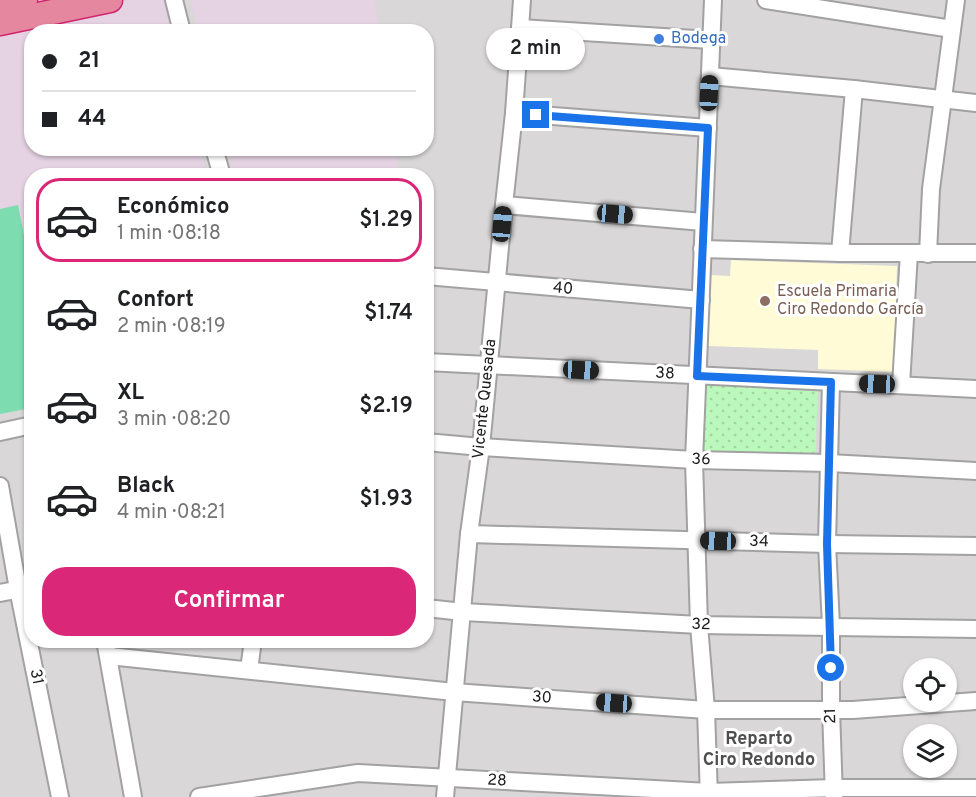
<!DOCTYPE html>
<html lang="es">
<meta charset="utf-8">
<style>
:root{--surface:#fff;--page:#f6f6f6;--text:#202124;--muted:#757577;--line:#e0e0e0;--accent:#db2777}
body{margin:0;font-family:Overpass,sans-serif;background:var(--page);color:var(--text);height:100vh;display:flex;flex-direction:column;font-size:22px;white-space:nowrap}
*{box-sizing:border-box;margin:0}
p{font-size:20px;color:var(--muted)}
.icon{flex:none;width:33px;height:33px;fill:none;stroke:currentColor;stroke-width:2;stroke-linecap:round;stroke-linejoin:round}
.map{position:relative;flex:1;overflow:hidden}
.sheet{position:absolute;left:24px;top:168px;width:410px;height:480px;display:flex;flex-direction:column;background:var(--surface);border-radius:24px;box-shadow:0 2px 4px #0004}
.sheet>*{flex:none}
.hud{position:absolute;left:24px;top:24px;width:410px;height:132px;border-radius:24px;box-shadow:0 2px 4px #0004;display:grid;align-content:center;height:132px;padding:0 18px;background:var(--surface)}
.fabs{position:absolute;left:903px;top:658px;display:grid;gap:12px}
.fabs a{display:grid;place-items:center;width:54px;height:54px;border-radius:50%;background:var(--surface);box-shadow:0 2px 4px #0004;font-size:30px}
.end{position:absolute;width:27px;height:27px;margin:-14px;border:8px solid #1a73e8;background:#fff;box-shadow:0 0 0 3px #fff}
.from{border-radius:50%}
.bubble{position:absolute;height:42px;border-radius:21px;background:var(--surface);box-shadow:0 2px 4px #0004;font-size:20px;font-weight:600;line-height:42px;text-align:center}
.car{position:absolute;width:18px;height:36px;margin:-18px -9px;border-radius:8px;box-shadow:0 0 4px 2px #0007;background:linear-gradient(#222 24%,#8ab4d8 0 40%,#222 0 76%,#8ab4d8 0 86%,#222 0)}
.hud b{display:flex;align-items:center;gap:21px;height:57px;font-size:22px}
.hud b+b{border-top:2px solid var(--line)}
.hud i{width:15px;height:15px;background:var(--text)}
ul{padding:10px 0 0;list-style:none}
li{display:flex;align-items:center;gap:18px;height:84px;margin:0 12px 9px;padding:0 6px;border:3px solid transparent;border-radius:24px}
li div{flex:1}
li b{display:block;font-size:22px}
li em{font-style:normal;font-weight:600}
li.active{border-color:var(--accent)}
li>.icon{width:54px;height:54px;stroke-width:1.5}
.action{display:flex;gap:12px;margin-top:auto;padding:12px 18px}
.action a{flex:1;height:69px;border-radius:24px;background:var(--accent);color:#fff;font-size:24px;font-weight:600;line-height:69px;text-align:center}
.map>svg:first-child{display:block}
</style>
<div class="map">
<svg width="976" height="797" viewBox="0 0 976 797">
<defs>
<pattern id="park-dots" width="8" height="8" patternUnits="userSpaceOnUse" patternTransform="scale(1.5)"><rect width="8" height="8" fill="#bbf8bb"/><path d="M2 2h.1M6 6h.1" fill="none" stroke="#a0d4a0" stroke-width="1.8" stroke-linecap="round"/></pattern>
</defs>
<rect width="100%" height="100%" fill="#ece7e0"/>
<path fill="#d9d7d8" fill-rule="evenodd" d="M0,0H976V797H0ZM32,32H426V148H32ZM32,176H426V640H32ZM914,669H946V702H914ZM914,735H946V768H914Z"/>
<g fill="#e5d2e3">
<polygon points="131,0 167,0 174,31 32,32 32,148 200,149 206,175 32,176 31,224 23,226 18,205 0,209 0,28"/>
<polygon points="190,0 375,0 379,31 198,31"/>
<polygon points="227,149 395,149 399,175 234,175"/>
</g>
<polygon fill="#fffbd7" points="731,260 897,266 894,372 818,369 818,350 708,346 710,275 730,276"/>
<polygon fill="url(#park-dots)" points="702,384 818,389 815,460 699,455"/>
<polygon fill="#7ddcb0" points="18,205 31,271 31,408 0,414 0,209"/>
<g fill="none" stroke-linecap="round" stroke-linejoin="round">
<defs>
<g id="minor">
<polyline points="174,0 182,32"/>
<polyline points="766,0 952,29"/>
<polyline points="520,28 711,40"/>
<polyline points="710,76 854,89 976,103"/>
<polyline points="514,113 708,128"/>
<polyline points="214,148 222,176"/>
<polyline points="504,205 703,222"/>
<polyline points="702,249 840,253 976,253"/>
<polyline points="840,253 854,89"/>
<polyline points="928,254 931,189 956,0"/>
<polyline points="426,276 701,300"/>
<polyline points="426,362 976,389"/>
<polyline points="831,382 827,544 831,626 831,709 834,797"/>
<polyline points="901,385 909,253"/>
<polyline points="0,432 32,425"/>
<polyline points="426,442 481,447 694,460 829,463 976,471"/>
<polyline points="0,486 18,589 60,797"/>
<polyline points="469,534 827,544 976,546"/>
<polyline points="0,593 32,587"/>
<polyline points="426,608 463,612 699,625 976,629"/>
<polyline points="105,640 133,797"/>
<polyline points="109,656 454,692 706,710 853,710 976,701"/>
<polyline points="249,670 253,640"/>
<polyline points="199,797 358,773 709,792 834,788 976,788"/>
<polyline points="445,797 469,534 481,447 504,205 514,113 522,0"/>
<polyline points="709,797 706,710 699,625 694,460 713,0"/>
</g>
<g id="highway">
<polyline points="0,5 25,0"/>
<polyline points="0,23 110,0"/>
</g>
</defs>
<use href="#minor" stroke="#a2a2a2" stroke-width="20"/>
<use href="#highway" stroke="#d2256e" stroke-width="27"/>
<use href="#minor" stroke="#fff" stroke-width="16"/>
<use href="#highway" stroke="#e4879f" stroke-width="24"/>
</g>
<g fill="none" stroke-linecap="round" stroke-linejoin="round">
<polyline stroke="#1a73e8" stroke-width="8" points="536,115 708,128 697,376 831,382 827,544 831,668"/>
</g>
<circle fill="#3f7fe0" stroke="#fff" stroke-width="2" cx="659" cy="39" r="6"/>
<circle fill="#8d6e63" stroke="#fff" stroke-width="2" cx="765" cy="301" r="6"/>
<g text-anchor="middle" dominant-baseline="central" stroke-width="6" stroke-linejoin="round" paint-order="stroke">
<g font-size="16" fill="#366cbe" stroke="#fff" text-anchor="start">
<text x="671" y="39">Bodega</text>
</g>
<g font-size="16" fill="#1b1b1b" stroke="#fff">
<text transform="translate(563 289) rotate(5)">40</text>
<text transform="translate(665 374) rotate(3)">38</text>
<text transform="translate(485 399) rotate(-84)">Vicente Quesada</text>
<text transform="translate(701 460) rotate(2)">36</text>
<text transform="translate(759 542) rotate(2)">34</text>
<text transform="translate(701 625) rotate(2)">32</text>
<text transform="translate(36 677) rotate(79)">31</text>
<text transform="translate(542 698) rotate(4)">30</text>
<text transform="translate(831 716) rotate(-91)">21</text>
<text transform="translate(497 781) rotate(3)">28</text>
</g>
<g font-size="16" fill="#785e54" stroke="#fff" text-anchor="start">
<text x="777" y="292">Escuela Primaria<tspan x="777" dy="18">Ciro Redondo García</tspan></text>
</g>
<g font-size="18" font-weight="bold" fill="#4e4e4e" stroke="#fff">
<text x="759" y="739">Reparto<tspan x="759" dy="21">Ciro Redondo</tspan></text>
</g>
</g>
</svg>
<div class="fabs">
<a><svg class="icon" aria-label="locate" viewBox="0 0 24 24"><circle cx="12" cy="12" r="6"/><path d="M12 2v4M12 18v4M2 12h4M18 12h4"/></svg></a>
<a><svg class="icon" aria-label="layers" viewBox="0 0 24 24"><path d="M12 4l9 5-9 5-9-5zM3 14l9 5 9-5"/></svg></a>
</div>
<i class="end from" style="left:831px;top:668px"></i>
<i class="end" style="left:536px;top:115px"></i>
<div class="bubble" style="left:486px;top:28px;width:99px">2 min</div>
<i class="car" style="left:709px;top:93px;rotate:3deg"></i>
<i class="car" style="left:615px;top:214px;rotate:95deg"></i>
<i class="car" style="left:502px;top:224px;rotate:5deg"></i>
<i class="car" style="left:581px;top:370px;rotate:93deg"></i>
<i class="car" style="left:877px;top:384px;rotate:272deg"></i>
<i class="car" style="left:718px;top:541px;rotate:272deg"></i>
<i class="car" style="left:614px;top:703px;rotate:274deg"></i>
<div class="hud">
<b><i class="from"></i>21</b>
<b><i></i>44</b>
</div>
<section class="sheet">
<ul>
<li class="active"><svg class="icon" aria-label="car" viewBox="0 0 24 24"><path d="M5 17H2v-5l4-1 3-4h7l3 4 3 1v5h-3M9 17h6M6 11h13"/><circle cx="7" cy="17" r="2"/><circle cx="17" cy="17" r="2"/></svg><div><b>Económico</b><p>1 min · 08:18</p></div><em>$1.29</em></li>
<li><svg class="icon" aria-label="car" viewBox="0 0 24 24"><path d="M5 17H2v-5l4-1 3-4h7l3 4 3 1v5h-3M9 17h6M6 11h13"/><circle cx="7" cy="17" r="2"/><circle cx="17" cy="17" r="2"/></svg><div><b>Confort</b><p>2 min · 08:19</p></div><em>$1.74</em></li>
<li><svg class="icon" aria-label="car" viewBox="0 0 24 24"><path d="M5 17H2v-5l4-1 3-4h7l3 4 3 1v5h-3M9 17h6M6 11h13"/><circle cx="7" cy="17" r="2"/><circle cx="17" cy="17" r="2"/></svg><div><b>XL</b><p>3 min · 08:20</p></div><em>$2.19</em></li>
<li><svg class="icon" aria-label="car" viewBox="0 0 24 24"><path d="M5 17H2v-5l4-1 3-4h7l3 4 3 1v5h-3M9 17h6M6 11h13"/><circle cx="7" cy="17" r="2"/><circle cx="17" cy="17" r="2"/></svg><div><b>Black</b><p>4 min · 08:21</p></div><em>$1.93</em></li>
</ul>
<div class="action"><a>Confirmar</a></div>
</section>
</div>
